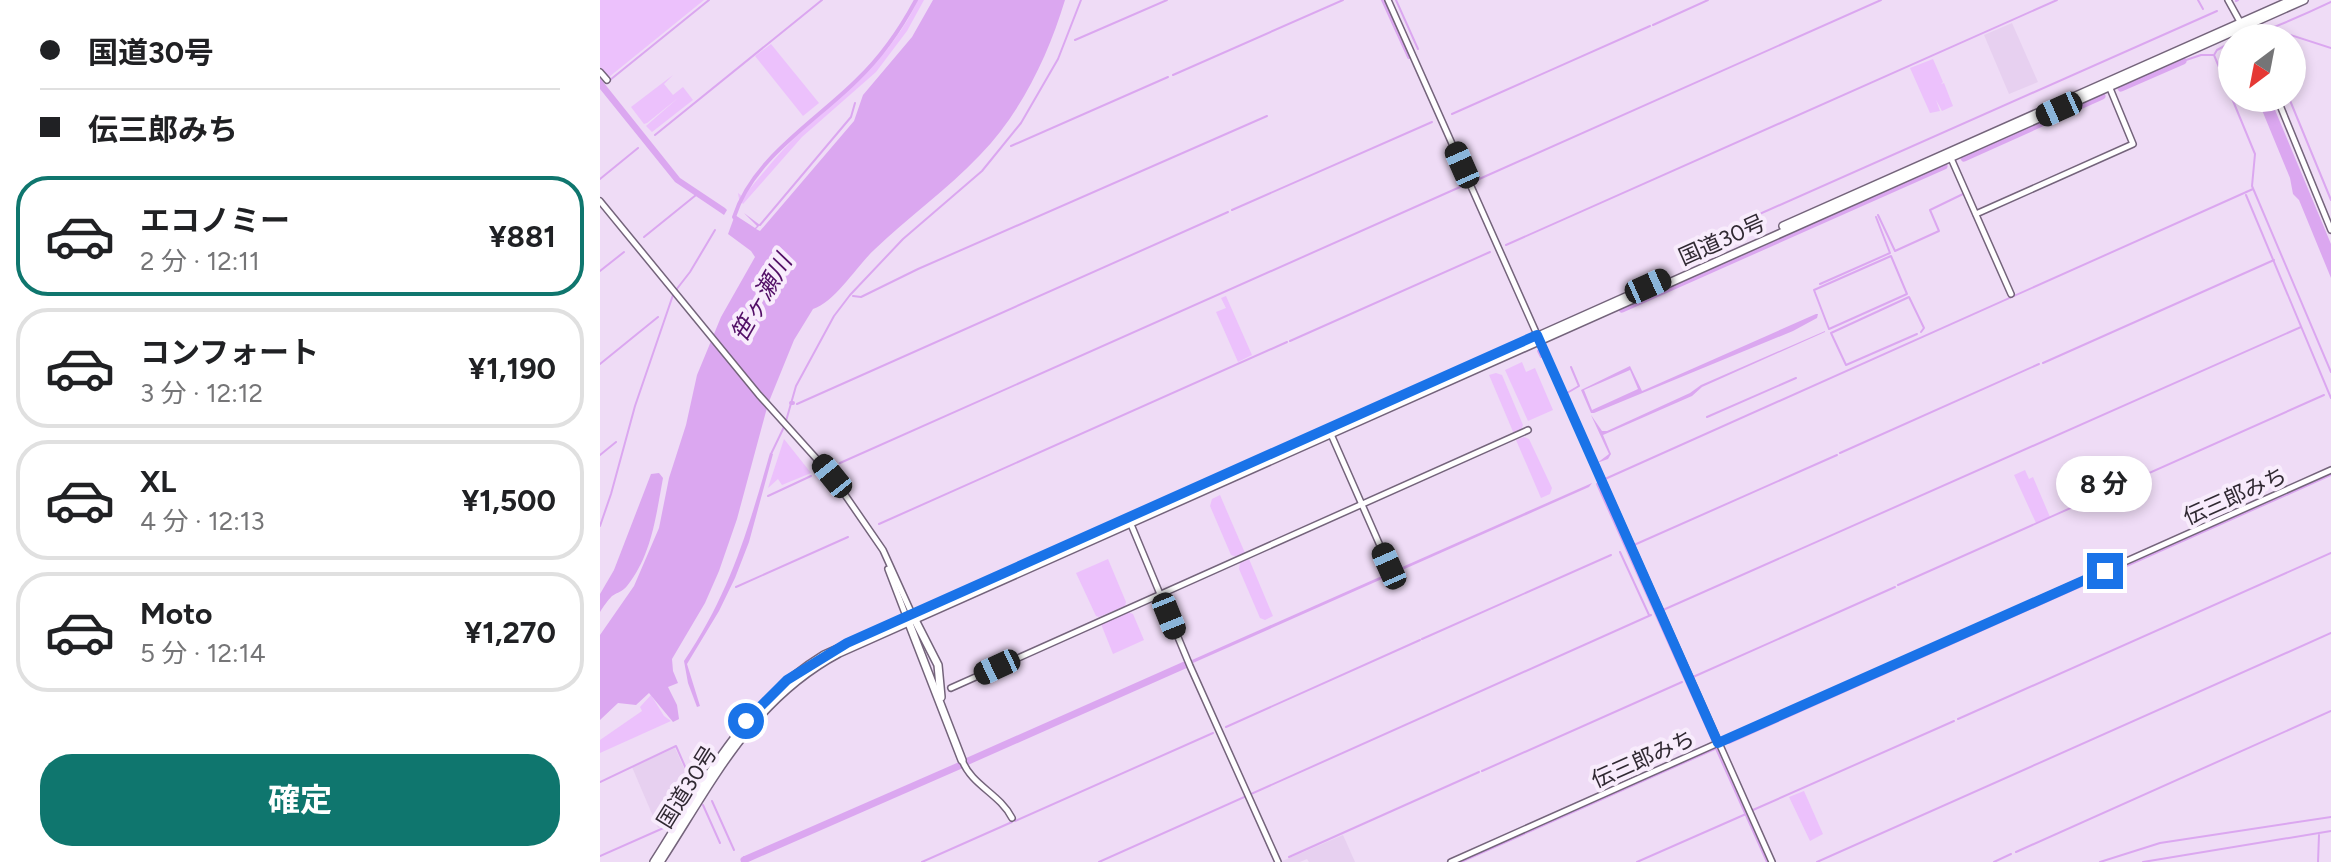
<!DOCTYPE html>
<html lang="ja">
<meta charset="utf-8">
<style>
:root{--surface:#fff;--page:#f2f2f2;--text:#202124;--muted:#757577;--line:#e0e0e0;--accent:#0f766e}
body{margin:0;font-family:Figtree,"Noto Sans JP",sans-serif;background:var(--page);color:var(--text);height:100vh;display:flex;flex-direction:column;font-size:30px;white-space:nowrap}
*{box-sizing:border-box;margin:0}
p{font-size:26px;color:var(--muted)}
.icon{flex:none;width:44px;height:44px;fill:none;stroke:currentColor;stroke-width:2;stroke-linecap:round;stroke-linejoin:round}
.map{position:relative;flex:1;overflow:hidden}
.drawer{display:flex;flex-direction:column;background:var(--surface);width:600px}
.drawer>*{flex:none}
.banner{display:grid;align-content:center;height:176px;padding:0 40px;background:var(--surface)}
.needle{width:52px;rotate:212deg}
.controls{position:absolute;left:1618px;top:24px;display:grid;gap:16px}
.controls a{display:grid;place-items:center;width:88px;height:88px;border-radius:50%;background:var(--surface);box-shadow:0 4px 12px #0003;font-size:40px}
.end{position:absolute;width:36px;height:36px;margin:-18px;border:10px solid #1a73e8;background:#fff;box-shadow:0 0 0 4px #fff}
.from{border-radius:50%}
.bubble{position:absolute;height:56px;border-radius:28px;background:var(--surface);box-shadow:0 4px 12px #0003;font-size:26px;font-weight:700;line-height:56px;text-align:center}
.car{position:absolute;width:24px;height:48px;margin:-24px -12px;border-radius:10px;box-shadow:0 0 6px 2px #0007;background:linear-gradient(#222 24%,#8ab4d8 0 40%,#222 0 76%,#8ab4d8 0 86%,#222 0)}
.banner b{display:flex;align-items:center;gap:28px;height:76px;font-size:30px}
.banner b+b{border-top:2px solid var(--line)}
.banner i{width:20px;height:20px;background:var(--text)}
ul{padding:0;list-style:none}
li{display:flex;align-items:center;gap:24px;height:120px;margin:0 16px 12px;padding:0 24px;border:4px solid var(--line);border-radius:32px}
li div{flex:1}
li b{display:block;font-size:30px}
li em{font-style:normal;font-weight:700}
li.selected{border-color:var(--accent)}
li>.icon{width:72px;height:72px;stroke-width:1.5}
.primary-button{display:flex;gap:16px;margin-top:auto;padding:16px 40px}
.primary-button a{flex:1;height:92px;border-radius:32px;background:var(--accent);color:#fff;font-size:32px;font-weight:700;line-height:92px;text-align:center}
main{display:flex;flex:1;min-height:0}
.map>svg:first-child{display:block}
</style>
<main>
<section class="drawer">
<div class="banner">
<b><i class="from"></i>国道30号</b>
<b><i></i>伝三郎みち</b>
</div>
<ul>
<li class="selected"><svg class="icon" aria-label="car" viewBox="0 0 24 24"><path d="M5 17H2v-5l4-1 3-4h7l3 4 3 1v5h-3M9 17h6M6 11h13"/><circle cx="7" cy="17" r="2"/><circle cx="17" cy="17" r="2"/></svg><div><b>エコノミー</b><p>2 分 · 12:11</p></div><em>¥881</em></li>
<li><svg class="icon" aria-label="car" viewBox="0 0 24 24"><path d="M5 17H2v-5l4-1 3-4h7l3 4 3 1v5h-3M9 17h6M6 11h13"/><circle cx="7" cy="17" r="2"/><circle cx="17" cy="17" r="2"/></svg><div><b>コンフォート</b><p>3 分 · 12:12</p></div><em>¥1,190</em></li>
<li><svg class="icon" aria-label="car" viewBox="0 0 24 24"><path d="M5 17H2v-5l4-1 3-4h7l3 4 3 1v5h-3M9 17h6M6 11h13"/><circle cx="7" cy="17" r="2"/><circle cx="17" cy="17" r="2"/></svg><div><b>XL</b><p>4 分 · 12:13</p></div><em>¥1,500</em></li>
<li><svg class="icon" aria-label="car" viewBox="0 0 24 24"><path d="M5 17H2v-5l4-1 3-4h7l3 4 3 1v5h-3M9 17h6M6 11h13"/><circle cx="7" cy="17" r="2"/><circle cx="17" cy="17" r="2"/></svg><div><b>Moto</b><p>5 分 · 12:14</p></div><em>¥1,270</em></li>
</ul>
<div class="primary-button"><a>確定</a></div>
</section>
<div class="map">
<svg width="1731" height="862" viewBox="0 0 1731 862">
<rect width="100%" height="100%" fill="#efdcf6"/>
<g fill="#e7d0f0">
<polygon points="1412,23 1438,82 1409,94 1384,35"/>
<polygon points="75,748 93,788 70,823 58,828 32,767"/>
<polygon points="743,835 755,862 709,862 707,859 700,862 680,862"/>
</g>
<g fill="#ecc1fc">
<polygon points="0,0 104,0 9,77 0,67"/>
<path d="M318,0H324L307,31L276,72L202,137L143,204L139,199L138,193L143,197C163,173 182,149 205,128C251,85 290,59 318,0Z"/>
<polygon points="171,44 219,103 203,116 155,56"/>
<polygon points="1333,59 1343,82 1341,84 1344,83 1353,106 1342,111 1336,100 1340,111 1330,113 1310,68"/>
<polygon points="73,75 64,84 73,95 83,87 93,100 52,132 46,126 78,98 47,123 44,124 31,107"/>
<polygon points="626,296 652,355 638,362 616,312 626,308 621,298"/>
<polygon points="922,362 926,372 935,368 953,410 928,421 905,370"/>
<polygon points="896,373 902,375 923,425 921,430 914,434 889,375"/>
<polygon points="924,437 929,439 952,488 950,494 941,498 916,440"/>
<polygon points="184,439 211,473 182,485 178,479 168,488"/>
<polygon points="1425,470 1429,479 1433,477 1450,517 1436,523 1414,475"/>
<polygon points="620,495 645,553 637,557 631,555 610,506 612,499"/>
<polygon points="508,559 526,602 525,606 499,617 496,616 476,573"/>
<polygon points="649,559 673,616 665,620 660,618 639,569 640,563"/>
<polygon points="528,612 533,614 544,640 513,654 501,624"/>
<polygon points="51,695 64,716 71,721 0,753 0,740 42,711 40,707"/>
<polygon points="1204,791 1223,834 1210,841 1189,797"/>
</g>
<g fill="#dba7f0" fill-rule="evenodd">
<path d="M333,0H465C448,56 421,113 380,155C347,190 308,217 274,250C256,267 235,302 213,309L194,340L168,404L137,519L119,571L105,603L72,659L73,671L78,683L68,687L77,705L79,719L73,722L49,693L36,705L18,703L0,720V635L34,586L59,528L69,478L86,425L97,375L121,317L155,257L151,251L128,234L135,215L155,228L157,226L144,213L160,225L156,229L160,231L254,121L263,95L312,37Z"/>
<polygon points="0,78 80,178 125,208 127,210 124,215 75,182 0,89"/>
<polygon points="1657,98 1670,98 1731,244 1731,278 1699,200 1693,194 1690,178"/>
<path d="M1216,314H1218L1217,318L1193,331L994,413H991L981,390L1030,366L1042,391ZM1030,370L1038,389L992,410L984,390Z"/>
<polygon points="1225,331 1225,332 1102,387 1092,396 1003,435 1011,454 1008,459 997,463 1009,454 991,415 1002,431 1007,431 1090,393 1101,385"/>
<path d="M170,453L173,454L149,542L135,578L119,611L87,664L100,706L97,707L88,683L84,661C130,593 148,530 170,453Z"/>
<path d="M59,473L63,478C56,515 52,555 27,586C22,592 18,592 12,596C8,600 3,607 0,612V594L14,570L51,474Z"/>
<polygon points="992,483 989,487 593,663 592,660"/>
</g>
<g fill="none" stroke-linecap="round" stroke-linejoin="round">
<g stroke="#dba7f0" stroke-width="2">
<polyline points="796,0 818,49"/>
<polyline points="1598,0 1603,9"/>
<polyline points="1636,1 1638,0"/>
<polyline points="1053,25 1108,0"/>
<polyline points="1675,30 1731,48"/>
<path d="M1656,34C1680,25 1706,14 1731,2"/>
<polyline points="475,40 567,0"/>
<polyline points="1632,42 1617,50 1614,55 1655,154 1652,186 1731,372"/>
<polyline points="1583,61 1601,55 1613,55"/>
<polyline points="573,75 743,0"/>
<polyline points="10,80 109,0"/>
<polyline points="1689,98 1731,200"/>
<polyline points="852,114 1050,26"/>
<polyline points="55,135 222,0"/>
<polyline points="411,146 568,77"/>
<polyline points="0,179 38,148"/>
<polyline points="877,180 1281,0"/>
<polyline points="864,186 866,185"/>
<polyline points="1646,195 1731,398"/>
<polyline points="632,210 832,122"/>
<polyline points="1278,215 1295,251 1339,231 1330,210 1363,194"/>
<polyline points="1137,224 1617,11"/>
<polyline points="160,225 251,117 255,103"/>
<polyline points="44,237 96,195"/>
<polyline points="906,245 1457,0"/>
<polygon points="1291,256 1307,294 1229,329 1214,290"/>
<polyline points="0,271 24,252"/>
<polyline points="1220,284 1290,253 1276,217"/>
<polyline points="76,290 90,272 115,230"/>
<polyline points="253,296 261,297 318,269 667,116"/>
<polyline points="1317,334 1246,365 1231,333 1309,297 1324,328 1321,332"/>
<polyline points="690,341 890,252"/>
<polyline points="938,351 941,357"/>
<polyline points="1443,363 1674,260"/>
<polyline points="0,364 58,317"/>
<polyline points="967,393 979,386 971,367"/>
<polyline points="197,404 628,212"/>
<polyline points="1107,417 1196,378"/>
<polyline points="186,421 196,386 234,316 250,295 303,239 382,171 421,123 458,59 481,0"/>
<polyline points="1240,453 1439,364"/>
<polyline points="171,454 184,427"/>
<polyline points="0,455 16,442"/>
<polyline points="240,463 860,187"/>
<polyline points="1005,479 1653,189"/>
<polyline points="997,484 1167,862"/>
<polyline points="168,496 211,476"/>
<polyline points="279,524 687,342"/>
<polyline points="0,526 11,494 35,406 73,295"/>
<polyline points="1034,545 1237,455"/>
<polyline points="1020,552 1049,615"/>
<polyline points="1298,585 1724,395"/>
<polyline points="136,587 248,537"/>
<polyline points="1063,610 1701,327"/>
<polyline points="822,639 1011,555"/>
<polyline points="586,664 593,679"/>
<polyline points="1093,677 1295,587"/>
<polyline points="1358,719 1731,553"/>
<polyline points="626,727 820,640"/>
<polyline points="1129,743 1731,475"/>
<polyline points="882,771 1082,682"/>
<polyline points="0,782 76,746 94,787"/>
<polyline points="112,801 134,850"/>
<polyline points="649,803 675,862"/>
<polyline points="103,805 120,843"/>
<polyline points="1153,810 1354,721"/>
<polyline points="415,821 613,733"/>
<polyline points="1416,852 1731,711"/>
<polyline points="0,856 68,826"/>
<polyline points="144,857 150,858"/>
<polyline points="689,857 879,772"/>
<polyline points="322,862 412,822"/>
<polyline points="499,862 1051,615"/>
<polyline points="861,862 1117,748"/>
<polyline points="1037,862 1146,814"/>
<polyline points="1217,862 1731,633"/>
<polyline points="1394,862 1411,854"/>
<polyline points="1500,862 1560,843 1731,817"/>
<polyline points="1543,862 1731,831"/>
<polyline points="1718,862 1719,835"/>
</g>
<g stroke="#dba7f0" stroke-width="4">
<polyline points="783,0 809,57"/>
<path d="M136,219L134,217C153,158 215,122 257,80C282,56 300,30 316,0"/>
<polyline points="191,403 193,403"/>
</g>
<g stroke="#dba7f0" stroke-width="7">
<polyline points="1521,88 1583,61"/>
<polyline points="1364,158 1502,96"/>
<polyline points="1022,309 1344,166"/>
<polyline points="366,762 587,664"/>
<polyline points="144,860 361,765"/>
</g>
<defs>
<g id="secondary">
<polyline points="788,0 1172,862"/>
<polyline points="1628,0 1649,38"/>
<polyline points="0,72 7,80"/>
<polyline points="1677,98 1731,230"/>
<polyline points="1350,156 1411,294"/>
<polyline points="0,201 159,395 232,476 283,550 312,614"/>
<polyline points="1376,214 1533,144 1509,86"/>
<polyline points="730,432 789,566"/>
<polyline points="530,522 590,666 678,862"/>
<polyline points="288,569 306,616"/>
<polyline points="351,688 928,430"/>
<path d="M362,760C372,786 399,793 412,818"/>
<polyline points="851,862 1731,470"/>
</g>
<g id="highway">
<polyline points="1183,226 1692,0"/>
<polyline points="313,616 338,665 341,697"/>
<polyline points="307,618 362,760"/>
<path d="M54,862C104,784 142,705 224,655L1066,279"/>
<path d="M60,862C112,782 151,700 239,653L1704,0"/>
</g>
</defs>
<use href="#secondary" stroke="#74647b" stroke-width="8"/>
<use href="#highway" stroke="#74647b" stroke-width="10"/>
<use href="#secondary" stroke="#fff" stroke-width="5"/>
<use href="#highway" stroke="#fff" stroke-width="7"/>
</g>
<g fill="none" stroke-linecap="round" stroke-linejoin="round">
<polyline stroke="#1a73e8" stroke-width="10" points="146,721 187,680 247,643 937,335 1118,743 1505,571"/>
</g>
<g text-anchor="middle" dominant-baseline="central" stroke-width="8" stroke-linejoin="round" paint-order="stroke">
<g font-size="22" fill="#302932" stroke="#f8ecfc">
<text transform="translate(1122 240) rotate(-24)">国道30号</text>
<text transform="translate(1635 496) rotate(-24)">伝三郎みち</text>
<text transform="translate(1043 759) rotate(-24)">伝三郎みち</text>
<text transform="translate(87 787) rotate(-58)">国道30号</text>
</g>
<g font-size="24" font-style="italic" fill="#520f66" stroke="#f8ecfc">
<text transform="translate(161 298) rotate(-60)">笹ヶ瀬川</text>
</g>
</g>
</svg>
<div class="controls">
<a><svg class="needle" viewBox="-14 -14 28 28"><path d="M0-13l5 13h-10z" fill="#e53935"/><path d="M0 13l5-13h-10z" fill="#757577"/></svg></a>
</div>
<i class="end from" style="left:146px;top:721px"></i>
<i class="end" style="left:1505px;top:571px"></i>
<div class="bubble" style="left:1456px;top:456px;width:96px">8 分</div>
<i class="car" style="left:1459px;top:109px;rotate:246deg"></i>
<i class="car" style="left:862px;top:165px;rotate:336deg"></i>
<i class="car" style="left:1048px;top:286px;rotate:66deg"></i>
<i class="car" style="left:232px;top:476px;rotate:321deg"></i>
<i class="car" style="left:789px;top:566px;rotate:336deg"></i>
<i class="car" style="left:569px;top:616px;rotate:158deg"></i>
<i class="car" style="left:397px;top:667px;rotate:245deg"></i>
</div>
</main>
